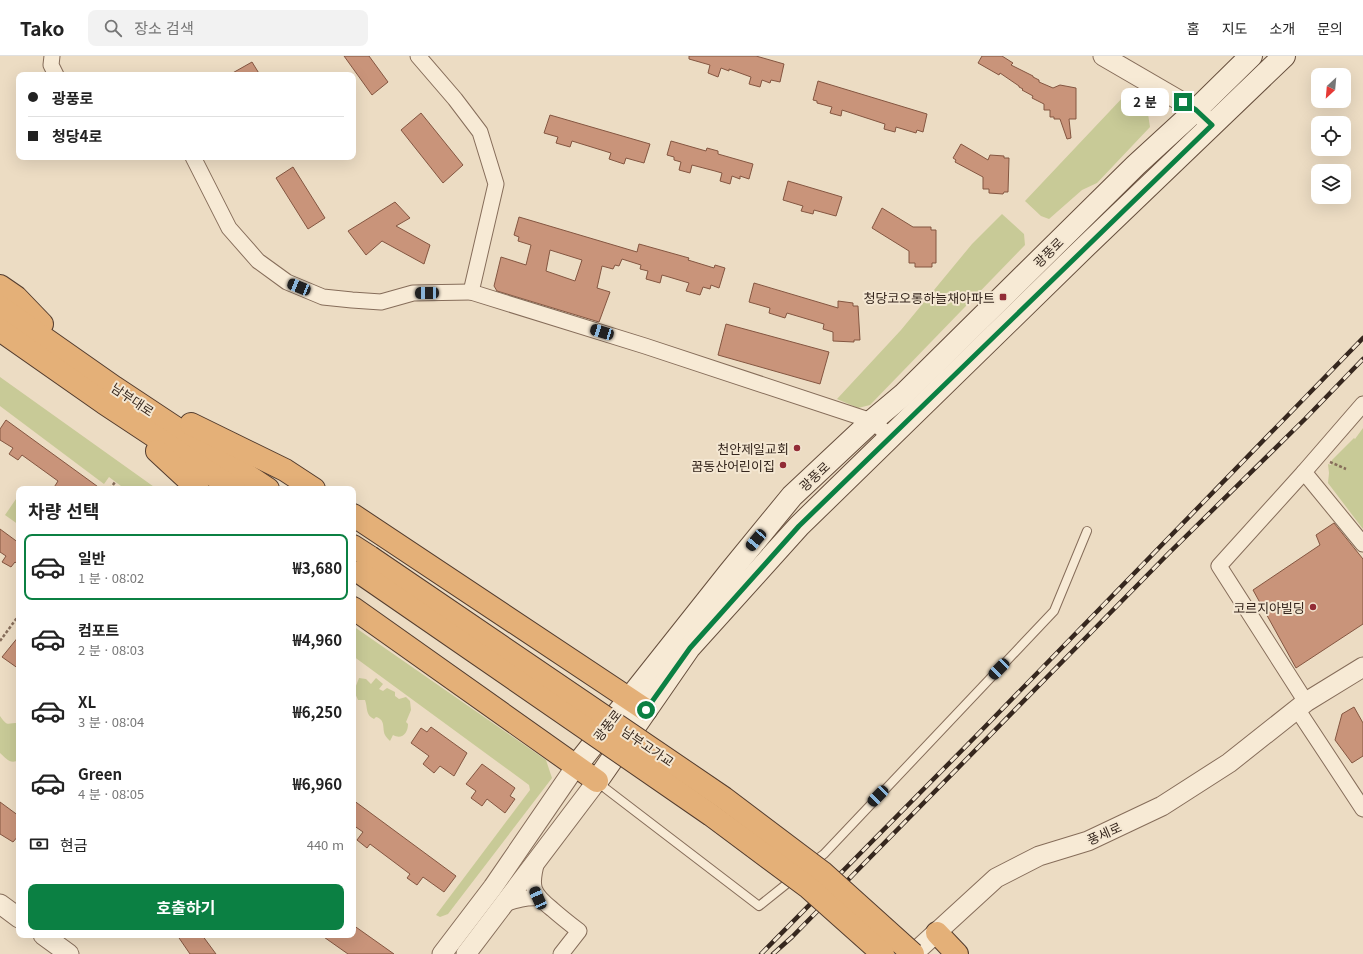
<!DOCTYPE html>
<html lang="ko">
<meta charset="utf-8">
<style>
:root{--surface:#fff;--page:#f2f2f2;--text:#222;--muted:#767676;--line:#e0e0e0;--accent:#0b8043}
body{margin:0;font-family:Georgia,"Noto Sans KR",serif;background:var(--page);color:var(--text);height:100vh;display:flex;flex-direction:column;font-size:15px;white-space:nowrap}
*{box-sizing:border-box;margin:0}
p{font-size:13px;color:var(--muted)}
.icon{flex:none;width:22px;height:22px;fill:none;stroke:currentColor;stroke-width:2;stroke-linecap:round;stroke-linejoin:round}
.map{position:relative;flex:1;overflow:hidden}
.details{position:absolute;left:16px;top:430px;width:340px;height:452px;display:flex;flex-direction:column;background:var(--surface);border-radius:8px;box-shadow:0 4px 16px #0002}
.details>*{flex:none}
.hud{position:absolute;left:16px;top:16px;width:340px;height:88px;border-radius:8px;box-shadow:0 4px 16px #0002;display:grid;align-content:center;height:88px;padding:0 12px;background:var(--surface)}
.needle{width:26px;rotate:206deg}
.fabs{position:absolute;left:1311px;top:12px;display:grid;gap:8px}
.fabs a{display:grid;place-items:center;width:40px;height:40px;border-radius:8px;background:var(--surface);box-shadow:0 4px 16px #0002;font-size:20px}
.end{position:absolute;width:18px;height:18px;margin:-9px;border:5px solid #0b8043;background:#fff;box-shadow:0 0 0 2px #fff}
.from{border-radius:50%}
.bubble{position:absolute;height:28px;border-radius:8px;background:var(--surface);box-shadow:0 4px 16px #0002;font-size:13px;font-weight:700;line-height:28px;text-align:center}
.car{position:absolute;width:12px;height:24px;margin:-12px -6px;border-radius:5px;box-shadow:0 0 3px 1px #0007;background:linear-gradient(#222 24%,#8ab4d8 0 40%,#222 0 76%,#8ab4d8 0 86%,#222 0)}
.hud b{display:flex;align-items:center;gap:14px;height:38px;font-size:15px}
.hud b+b{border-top:1px solid var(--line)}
.hud i{width:10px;height:10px;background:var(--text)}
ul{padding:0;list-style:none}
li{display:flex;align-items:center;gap:12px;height:66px;margin:0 8px 6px;padding:0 4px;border:2px solid transparent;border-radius:8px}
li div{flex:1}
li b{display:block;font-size:15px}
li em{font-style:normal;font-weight:700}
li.current{border-color:var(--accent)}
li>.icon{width:36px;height:36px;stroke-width:1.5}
h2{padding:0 12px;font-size:18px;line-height:48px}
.pay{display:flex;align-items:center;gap:10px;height:44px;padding:0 12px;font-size:15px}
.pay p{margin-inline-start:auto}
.action{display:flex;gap:8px;margin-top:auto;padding:8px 12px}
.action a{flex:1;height:46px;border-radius:8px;background:var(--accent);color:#fff;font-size:16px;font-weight:700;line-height:46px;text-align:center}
header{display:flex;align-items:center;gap:24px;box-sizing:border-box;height:56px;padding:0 20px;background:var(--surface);border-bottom:1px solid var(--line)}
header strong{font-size:19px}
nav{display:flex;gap:22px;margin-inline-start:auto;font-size:14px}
.search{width:280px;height:36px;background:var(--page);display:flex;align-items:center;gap:10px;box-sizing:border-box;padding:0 14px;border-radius:8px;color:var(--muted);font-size:15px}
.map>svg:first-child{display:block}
</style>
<header>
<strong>Tako</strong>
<div class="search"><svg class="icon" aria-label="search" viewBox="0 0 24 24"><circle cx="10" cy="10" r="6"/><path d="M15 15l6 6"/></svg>장소 검색</div>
<nav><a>홈</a><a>지도</a><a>소개</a><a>문의</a></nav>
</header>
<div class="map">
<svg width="1363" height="898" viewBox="0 0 1363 898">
<rect width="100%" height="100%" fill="#ecdcc3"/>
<g fill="#c8ca97">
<polygon points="1126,38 1148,58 1150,71 1097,127 1082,134 1049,163 1041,160 1025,145"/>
<polygon points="1002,158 1024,178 1025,189 870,349 858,352 837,343 901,274 972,188"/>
<polygon points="0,321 157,433 125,433 109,421 104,428 0,350"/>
<polygon points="1363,372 1363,473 1328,427 1329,417 1328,408 1331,409 1332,404 1354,382 1355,383"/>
<polygon points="16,443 19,445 19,469 5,459"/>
<polygon points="353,570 546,704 552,722 448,858 440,861 436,859 530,734 529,729 353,600"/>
<path d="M359,622L366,623L371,628L376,622L383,628L379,633L383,635L387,632L395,636V640L399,643L406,641L410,645L411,654L406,666L408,668C408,677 402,684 393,679L390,685C388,683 386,681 385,679C382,672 386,664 376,661L374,663C365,659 368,652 365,644H358L354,635Z"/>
<path d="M0,660C8,671 6,667 19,667V704C10,709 6,702 0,697Z"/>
</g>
<g fill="#c9947a" stroke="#845641" fill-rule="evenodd">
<polygon points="344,0 369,0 388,26 372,39"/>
<polygon points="689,0 756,0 784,8 780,26 771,24 770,27 762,24 760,31 749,28 751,21 729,13 729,15 721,12 718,21 708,17 710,9 689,3"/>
<polygon points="982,0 1002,0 1013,7 1011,9 1033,20 1033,21 1039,24 1039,26 1053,32 1060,29 1076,32 1076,63 1069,63 1071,82 1067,83 1060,63 1054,63 1054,61 1050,61 1050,54 1044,54 1044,48 1032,42 1033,40 1022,34 1023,33 1019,31 1019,30 1000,17 999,19 978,7"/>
<polygon points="252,6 260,19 229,19"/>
<polygon points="818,25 927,58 923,76 917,74 916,77 896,71 895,76 884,73 885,68 842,54 841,60 830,57 832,51 817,47 817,45 813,44"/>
<polygon points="421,57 463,109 443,127 401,74"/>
<polygon points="550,59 650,88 644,107 626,102 624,108 609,103 611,97 572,85 570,91 556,87 558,81 544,77"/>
<polygon points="671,85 706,95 707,92 718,95 718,98 753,108 749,123 740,120 740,123 732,120 730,128 720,125 722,117 715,115 692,109 690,117 679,114 681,106 674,104 674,101 667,99"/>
<polygon points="961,88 988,104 990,99 1004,100 1004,102 1009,102 1008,136 1004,136 1003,138 989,137 989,133 983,133 983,121 955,106 956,104 953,102"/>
<polygon points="293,111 325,162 308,173 276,122"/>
<polygon points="788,125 842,141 836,160 814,154 813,158 801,155 803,150 783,144"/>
<polygon points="395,146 410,162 396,170 430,189 424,208 382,185 366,199 348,175"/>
<polygon points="882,152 913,171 931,171 931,174 936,174 936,207 932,207 932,211 915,211 915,207 909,207 909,195 872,172"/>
<path d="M519,161L637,196L639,188L689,202L688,204L714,212L715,209L725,212L719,232L711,229L710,233L703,231L700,239L686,235L689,227L669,221L662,219L660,227L646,223L648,215L640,213L641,209L622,203L619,210L615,209L613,213L602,210L597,232L610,236L599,266L497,235L494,230L501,201L526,209L531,189L518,185L519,181L514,179ZM550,194L582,204L575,225L546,215Z"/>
<polygon points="754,227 838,252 838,245 853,247 853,250 858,250 860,284 854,284 854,286 833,285 833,276 823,273 824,268 787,257 785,262 769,257 770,252 749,246"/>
<polygon points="726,268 829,296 820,328 718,299"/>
<polygon points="6,364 101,433 53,433 58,425 22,399 18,404 9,398 13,392 0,384 0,373"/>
<polygon points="1334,467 1363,503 1363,568 1296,612 1253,534 1320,489 1316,479"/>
<polygon points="0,473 19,487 19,509 15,506 11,511 2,506 6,500 0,496"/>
<polygon points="19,580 19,613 2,601"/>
<polygon points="1354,651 1363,667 1363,700 1352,707 1335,684 1342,658"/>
<polygon points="431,671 467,697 454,720 440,710 434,717 423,708 429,700 411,687 421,672 427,676"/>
<polygon points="482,708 515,732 510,740 515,743 505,757 487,743 482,750 471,742 476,735 466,728"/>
<polygon points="353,744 456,820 444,836 423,821 417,829 407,822 410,818 370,788 367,792 357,784 363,776 353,769"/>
<polygon points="0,746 19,760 19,779 13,786 0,778"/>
<polygon points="353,869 394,898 348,898 321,879 353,879"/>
<polygon points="177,879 202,879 216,898 190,898"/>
</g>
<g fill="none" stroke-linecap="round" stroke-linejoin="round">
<defs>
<g id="service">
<polyline points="597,726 759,850 794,822"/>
<polyline points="812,807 824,798 1054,555 1087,475"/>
</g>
<g id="minor">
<polyline points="52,0 51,9 56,19"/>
<polyline points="418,0 455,43 480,76 496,128 471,236 645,290 872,365 891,381"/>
<polyline points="193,101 229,172 258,205 287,226 323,241 352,244 381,246 413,237 471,236"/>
<polyline points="1363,348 1304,416 1363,488"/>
<polyline points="1304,416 1219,510 1306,646"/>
<polyline points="1297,653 1363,753"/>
<path d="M537,805C530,831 532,837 552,853C561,861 570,868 579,875L561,898"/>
<path d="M504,848C516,844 526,841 539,842"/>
</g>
<g id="tertiary">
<polyline points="1103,0 1196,54 1206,64"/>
<polyline points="0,848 19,862"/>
<polyline points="43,879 69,898"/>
<polyline points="442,898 493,831 576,710"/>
<polyline points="466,898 597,725"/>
<polyline points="913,898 996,822 1039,800 1088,785 1162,750 1229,707 1306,646 1363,611"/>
</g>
<g id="secondary">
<polyline points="576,710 729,517 792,440 872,365 903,339 1136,109 1196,54 1251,0"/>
<polyline points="597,725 689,592 799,470 1085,191 1284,0"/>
</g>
<g id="trunk">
<polyline points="0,230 16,241 42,268"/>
<polyline points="0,251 114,331 268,433"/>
<polyline points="0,274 104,347 234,433"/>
<polyline points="191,368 285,414 314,433"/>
<polyline points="157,395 198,433"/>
<polyline points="353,459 646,654"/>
<polyline points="353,490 370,501"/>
<polyline points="353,552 597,725"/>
<polyline points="937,877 957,898"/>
</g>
</defs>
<use href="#service" stroke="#866d5a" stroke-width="10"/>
<use href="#minor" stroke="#866d5a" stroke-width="17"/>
<use href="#tertiary" stroke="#866d5a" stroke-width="21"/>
<use href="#secondary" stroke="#674f3d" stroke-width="24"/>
<use href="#trunk" stroke="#533c2e" stroke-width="24"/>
<g stroke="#866d5a" stroke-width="2.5" stroke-dasharray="3 2" stroke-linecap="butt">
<polyline points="1330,406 1346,413"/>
<polyline points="110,433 115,426"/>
<polyline points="0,585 19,559"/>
</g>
<use href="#service" stroke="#f7ead5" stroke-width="8"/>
<use href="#minor" stroke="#f7ead5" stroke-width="15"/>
<use href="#tertiary" stroke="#f7ead5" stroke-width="19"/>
<use href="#secondary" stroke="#f7ead5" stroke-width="22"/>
<use href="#trunk" stroke="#e4b078" stroke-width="22"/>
<defs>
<g id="rail">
<polyline points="761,898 976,680 1363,282"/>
<polyline points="773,898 792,881 1168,498 1305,363 1363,303"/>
</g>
</defs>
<use href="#rail" stroke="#36271e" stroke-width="4.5"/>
<use href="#rail" stroke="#f4e7d2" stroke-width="3" stroke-dasharray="9" stroke-linecap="butt"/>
<defs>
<g id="trunk-bridge">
<polyline points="370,501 724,742 822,816 913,898"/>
<polyline points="359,516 711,759 809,832 883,898"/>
</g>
</defs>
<use href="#trunk-bridge" stroke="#533c2e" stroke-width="24" stroke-linecap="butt"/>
<use href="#trunk-bridge" stroke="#e4b078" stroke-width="22"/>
</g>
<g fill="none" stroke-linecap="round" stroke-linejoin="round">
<polyline stroke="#0b8043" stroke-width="5" points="646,654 690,592 799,470 1212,69 1196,54 1183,46"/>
</g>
<g fill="#922c36" stroke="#f4e7d2" stroke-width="1.5">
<rect x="999" y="237" width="8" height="8" rx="2"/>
<circle cx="797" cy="392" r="4"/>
<circle cx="783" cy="409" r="4"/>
<circle cx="1313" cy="551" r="4"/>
</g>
<g text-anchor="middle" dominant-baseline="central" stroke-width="4" stroke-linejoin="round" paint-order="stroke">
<g font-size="13" fill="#36271e" stroke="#f4e7d2">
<text transform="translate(1048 196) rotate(-45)">광풍로</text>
<text transform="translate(133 343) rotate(34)">남부대로</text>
<text transform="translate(814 420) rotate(-43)">광풍로</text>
<text transform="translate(607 669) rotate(-52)">광풍로</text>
<text transform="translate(648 690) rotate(34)">남부고가교</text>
<text transform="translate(1104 777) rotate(-24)">풍세로</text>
</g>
<g font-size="13" fill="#36271e" stroke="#f4e7d2" text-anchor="end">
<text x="995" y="241">청당코오롱하늘채아파트</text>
<text x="789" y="392">천안제일교회</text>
<text x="775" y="409">꿈동산어린이집</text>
<text x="1305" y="551">코르지아빌딩</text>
</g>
</g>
</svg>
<div class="fabs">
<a><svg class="needle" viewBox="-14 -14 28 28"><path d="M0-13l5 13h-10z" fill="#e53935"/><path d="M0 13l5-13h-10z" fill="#767676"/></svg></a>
<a><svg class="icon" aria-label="locate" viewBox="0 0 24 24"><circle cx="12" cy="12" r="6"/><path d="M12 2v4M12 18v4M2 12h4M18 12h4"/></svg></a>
<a><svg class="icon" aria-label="layers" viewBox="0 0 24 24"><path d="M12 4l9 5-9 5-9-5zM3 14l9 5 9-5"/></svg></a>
</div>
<i class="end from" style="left:646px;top:654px"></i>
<i class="end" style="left:1183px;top:46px"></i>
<div class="bubble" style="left:1121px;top:32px;width:48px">2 분</div>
<i class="car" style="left:299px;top:231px;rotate:292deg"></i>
<i class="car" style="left:427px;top:237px;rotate:269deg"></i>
<i class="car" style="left:602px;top:276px;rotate:287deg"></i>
<i class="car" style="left:756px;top:484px;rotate:220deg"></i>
<i class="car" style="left:999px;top:613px;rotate:224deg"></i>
<i class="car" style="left:878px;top:740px;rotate:224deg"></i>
<i class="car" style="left:538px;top:842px;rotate:336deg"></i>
<div class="hud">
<b><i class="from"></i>광풍로</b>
<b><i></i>청당4로</b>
</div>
<section class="details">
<h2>차량 선택</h2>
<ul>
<li class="current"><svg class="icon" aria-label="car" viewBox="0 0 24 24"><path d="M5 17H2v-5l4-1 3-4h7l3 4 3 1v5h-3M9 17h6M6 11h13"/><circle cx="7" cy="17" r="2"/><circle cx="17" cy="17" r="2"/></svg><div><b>일반</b><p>1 분 · 08:02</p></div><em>₩3,680</em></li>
<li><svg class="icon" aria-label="car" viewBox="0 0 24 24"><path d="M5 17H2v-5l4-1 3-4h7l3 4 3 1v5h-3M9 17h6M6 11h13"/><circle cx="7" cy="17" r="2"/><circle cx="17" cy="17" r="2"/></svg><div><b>컴포트</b><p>2 분 · 08:03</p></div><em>₩4,960</em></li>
<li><svg class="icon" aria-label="car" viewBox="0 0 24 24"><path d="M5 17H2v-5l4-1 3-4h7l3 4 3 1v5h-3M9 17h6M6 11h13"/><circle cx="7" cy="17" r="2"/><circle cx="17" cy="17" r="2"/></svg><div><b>XL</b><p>3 분 · 08:04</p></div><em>₩6,250</em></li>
<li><svg class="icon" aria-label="car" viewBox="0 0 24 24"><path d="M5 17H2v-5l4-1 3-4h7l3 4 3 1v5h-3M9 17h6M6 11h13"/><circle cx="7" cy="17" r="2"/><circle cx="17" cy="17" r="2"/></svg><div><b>Green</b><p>4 분 · 08:05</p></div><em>₩6,960</em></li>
</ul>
<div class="pay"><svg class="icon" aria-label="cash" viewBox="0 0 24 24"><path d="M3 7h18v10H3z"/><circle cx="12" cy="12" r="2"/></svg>현금<p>440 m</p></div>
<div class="action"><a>호출하기</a></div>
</section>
</div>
